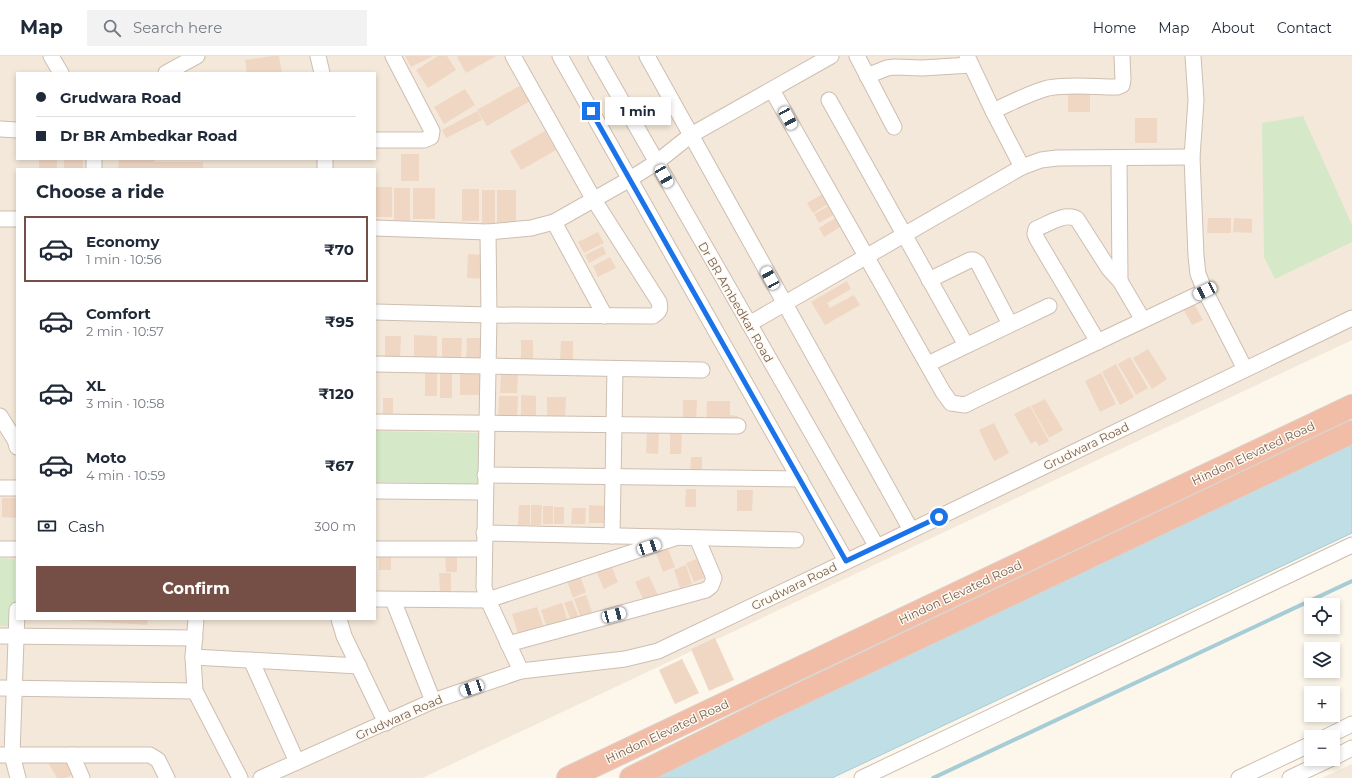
<!DOCTYPE html>
<meta charset="utf-8">
<style>
:root{--surface:#fff;--page:#f2f2f3;--text:#1f2937;--muted:#747a83;--line:#e0e1e3;--accent:#754e46}
body{margin:0;font-family:Montserrat,sans-serif;background:var(--page);color:var(--text);height:100vh;display:flex;flex-direction:column;font-size:15px;white-space:nowrap}
*{box-sizing:border-box;margin:0}
p{font-size:13px;color:var(--muted)}
.icon{flex:none;width:22px;height:22px;fill:none;stroke:currentColor;stroke-width:2;stroke-linecap:round;stroke-linejoin:round}
.map{position:relative;flex:1;overflow:hidden}
.details{position:absolute;left:16px;top:112px;width:360px;height:452px;display:flex;flex-direction:column;background:var(--surface);border-radius:0px;box-shadow:0 2px 6px #0003}
.details>*{flex:none}
.banner{position:absolute;left:16px;top:16px;width:360px;height:88px;border-radius:0px;box-shadow:0 2px 6px #0003;display:grid;align-content:center;height:88px;padding:0 20px;background:var(--surface)}
.buttons{position:absolute;left:1304px;top:542px;display:grid;gap:8px}
.buttons a{display:grid;place-items:center;width:36px;height:36px;border-radius:0px;background:var(--surface);box-shadow:0 2px 6px #0003;font-size:20px}
.end{position:absolute;width:18px;height:18px;margin:-9px;border:5px solid #1a73e8;background:#fff;box-shadow:0 0 0 2px #fff}
.from{border-radius:50%}
.bubble{position:absolute;height:28px;border-radius:0px;background:var(--surface);box-shadow:0 2px 6px #0003;font-size:13px;font-weight:700;line-height:28px;text-align:center}
.car{position:absolute;width:12px;height:24px;margin:-12px -6px;border-radius:5px;box-shadow:0 0 3px 1px #0007;background:linear-gradient(#fff 24%,#345 0 40%,#fff 0 76%,#345 0 86%,#fff 0)}
.banner b{display:flex;align-items:center;gap:14px;height:38px;font-size:15px}
.banner b+b{border-top:1px solid var(--line)}
.banner i{width:10px;height:10px;background:var(--text)}
ul{padding:0;list-style:none}
li{display:flex;align-items:center;gap:12px;height:66px;margin:0 8px 6px;padding:0 12px;border:2px solid transparent;border-radius:0px}
li div{flex:1}
li b{display:block;font-size:15px}
li em{font-style:normal;font-weight:700}
li.current{border-color:var(--accent)}
li>.icon{width:36px;height:36px;stroke-width:1.5}
h2{padding:0 20px;font-size:18px;line-height:48px}
.pay{display:flex;align-items:center;gap:10px;height:44px;padding:0 20px;font-size:15px}
.pay p{margin-inline-start:auto}
.button{display:flex;gap:8px;margin-top:auto;padding:8px 20px}
.button a{flex:1;height:46px;border-radius:0px;background:var(--accent);color:#fff;font-size:16px;font-weight:700;line-height:46px;text-align:center}
header{display:flex;align-items:center;gap:24px;box-sizing:border-box;height:56px;padding:0 20px;background:var(--surface);border-bottom:1px solid var(--line)}
header strong{font-size:19px}
nav{display:flex;gap:22px;margin-inline-start:auto;font-size:14px}
.search{width:280px;height:36px;background:var(--page);display:flex;align-items:center;gap:10px;box-sizing:border-box;padding:0 14px;border-radius:0px;color:var(--muted);font-size:15px}
.map>svg:first-child{display:block}
</style>
<header>
<strong>Map</strong>
<div class="search"><svg class="icon" aria-label="search" viewBox="0 0 24 24"><circle cx="10" cy="10" r="6"/><path d="M15 15l6 6"/></svg>Search here</div>
<nav><a>Home</a><a>Map</a><a>About</a><a>Contact</a></nav>
</header>
<div class="map">
<svg width="1352" height="722" viewBox="0 0 1352 722">
<rect width="100%" height="100%" fill="#fcf6eb"/>
<g fill="#f3e8d9" fill-rule="evenodd">
<path d="M0,0H1352V284L422,722H0ZM17,17H375V103H17ZM17,113H375V563H17Z"/>
<polygon points="1352,708 1352,722 1322,722"/>
</g>
<g fill="#d5e9c9">
<polygon points="1303,60 1352,169 1352,186 1275,223 1264,201 1262,67"/>
<polygon points="375,375 480,377 479,428 375,426"/>
<polygon points="0,502 15,503 15,570 0,570"/>
</g>
<polygon fill="#c0dee5" stroke="#a6cdd6" points="1352,378 1352,477 832,722 621,722"/>
<g fill="none" stroke-linecap="round" stroke-linejoin="round">
<polyline stroke="#a6cdd6" stroke-width="4" points="933,722 1352,525"/>
</g>
<g fill="#f0d7c4">
<polygon points="272,0 279,0 282,17 247,17 245,4"/>
<polygon points="405,0 433,0 411,11"/>
<polygon points="438,0 447,0 456,14 428,32 416,14"/>
<polygon points="459,0 496,0 466,17 457,1"/>
<polygon points="523,28 532,44 487,70 477,54"/>
<rect x="1068" y="32" width="22" height="24"/>
<polygon points="465,33 475,49 444,68 434,51"/>
<polygon points="477,55 482,64 446,82 442,74"/>
<rect x="1135" y="62" width="22" height="25"/>
<polygon points="545,75 556,94 521,114 510,95"/>
<rect x="401" y="98" width="18" height="27"/>
<rect x="39" y="103" width="18" height="10"/>
<rect x="64" y="103" width="19" height="10"/>
<polygon points="119,103 155,103 155,106 203,106 203,113 118,113"/>
<rect x="375" y="131" width="17" height="30"/>
<rect x="394" y="132" width="16" height="33"/>
<rect x="413" y="132" width="22" height="31"/>
<rect x="462" y="133" width="17" height="32"/>
<rect x="482" y="134" width="13" height="33"/>
<rect x="497" y="134" width="19" height="35"/>
<polygon points="826,136 832,146 813,157 807,147"/>
<polygon points="834,147 839,156 819,167 814,158"/>
<polygon points="840,159 845,168 824,181 819,172"/>
<polygon points="1208,162 1231,162 1231,177 1207,177"/>
<polygon points="1234,162 1252,163 1252,177 1233,176"/>
<polygon points="598,176 604,187 584,197 578,186"/>
<polygon points="603,190 606,198 589,207 585,199"/>
<polygon points="468,198 487,199 487,223 467,222"/>
<polygon points="610,201 616,212 598,221 593,210"/>
<polygon points="847,225 851,233 827,247 830,252 854,239 860,249 825,269 811,246"/>
<polygon points="1192,244 1203,264 1192,269 1181,249"/>
<polygon points="414,279 437,280 437,305 414,305"/>
<polygon points="385,280 401,280 400,302 385,301"/>
<polygon points="442,282 462,282 461,305 442,304"/>
<polygon points="467,282 487,282 487,305 466,305"/>
<rect x="521" y="284" width="12" height="20"/>
<polygon points="561,285 573,285 573,307 560,307"/>
<polygon points="1148,293 1167,323 1152,333 1133,302"/>
<polygon points="1130,301 1148,332 1136,339 1118,308"/>
<polygon points="1116,308 1134,341 1120,349 1102,316"/>
<rect x="425" y="315" width="12" height="25"/>
<rect x="440" y="316" width="12" height="26"/>
<polygon points="460,317 481,317 480,339 460,339"/>
<polygon points="1101,317 1116,348 1100,356 1085,325"/>
<polygon points="501,318 518,318 517,337 500,337"/>
<polygon points="521,339 536,340 536,364 521,364"/>
<polygon points="499,340 518,340 517,363 498,363"/>
<polygon points="547,341 566,341 565,365 547,364"/>
<rect x="383" y="342" width="10" height="22"/>
<polygon points="1045,343 1063,374 1049,382 1031,350"/>
<polygon points="683,344 697,344 696,367 683,367"/>
<polygon points="707,345 730,345 730,359 738,360 738,369 706,369"/>
<polygon points="1030,350 1049,385 1039,390 1036,385 1031,388 1014,358"/>
<polygon points="994,367 1009,397 994,405 979,374"/>
<polygon points="647,376 659,376 658,398 646,397"/>
<polygon points="670,378 682,378 681,398 670,398"/>
<polygon points="691,401 702,401 702,422 690,422"/>
<polygon points="686,433 696,433 696,451 685,451"/>
<polygon points="737,434 753,434 752,455 737,455"/>
<polygon points="2,442 17,442 17,462 2,461"/>
<polygon points="519,449 530,449 530,469 518,469"/>
<polygon points="531,449 542,449 541,469 531,469"/>
<polygon points="589,449 606,450 605,467 589,467"/>
<rect x="543" y="450" width="10" height="18"/>
<rect x="554" y="451" width="10" height="17"/>
<polygon points="572,452 586,452 585,468 571,468"/>
<polygon points="667,490 675,511 663,516 655,495"/>
<polygon points="379,494 391,495 391,514 379,514"/>
<polygon points="445,495 457,495 457,516 446,516"/>
<polygon points="697,503 705,522 694,526 686,507"/>
<polygon points="611,509 618,526 604,533 596,515"/>
<polygon points="686,509 692,528 680,532 674,514"/>
<polygon points="439,517 451,517 451,539 440,539"/>
<polygon points="579,517 586,536 573,542 566,522"/>
<polygon points="649,520 658,539 644,545 635,526"/>
<polygon points="586,539 593,559 581,563 574,543"/>
<polygon points="572,544 580,564 572,567 564,547"/>
<polygon points="562,547 569,568 548,575 541,554"/>
<polygon points="537,551 545,574 519,581 512,558"/>
<polygon points="70,563 148,563 147,569 70,564"/>
<polygon points="715,582 734,624 709,635 691,593"/>
<polygon points="682,603 699,637 675,648 659,614"/>
<polygon points="69,701 75,718 65,722 57,722 46,703"/>
</g>
<g fill="none" stroke-linecap="round" stroke-linejoin="round">
<defs>
<g id="minor">
<polyline points="51,0 61,17"/>
<polyline points="318,0 322,17"/>
<polyline points="560,0 846,505"/>
<polyline points="596,0 877,491"/>
<polyline points="647,0 911,474"/>
<polyline points="857,0 894,71"/>
<polyline points="967,0 993,55 1022,111"/>
<polyline points="1193,0 1196,44 1192,101 1196,200 1198,218 1205,235 1245,313"/>
<polyline points="166,17 197,0"/>
<polyline points="867,20 887,12 895,11 922,12 971,9"/>
<polyline points="772,34 943,336 951,347 965,349 977,343 1205,235"/>
<polyline points="829,44 966,289"/>
<path d="M993,55C1011,47 1029,37 1048,32C1070,28 1094,31 1117,31L1122,29L1123,23L1122,0"/>
<polyline points="0,73 17,74"/>
<polyline points="375,84 424,84 431,81 432,75 393,0"/>
<polyline points="94,103 94,113"/>
<polyline points="1119,103 1120,225"/>
<polyline points="325,113 325,103"/>
<polyline points="0,163 17,163"/>
<polyline points="554,166 605,260"/>
<polyline points="375,172 488,176 531,172 554,166 630,123 657,106 691,79 831,0"/>
<polyline points="488,176 489,259 484,531 488,544 521,615"/>
<polyline points="929,224 970,204 974,204 978,207 1010,268"/>
<path d="M375,256L489,259L653,260C659,256 661,254 659,246L594,144L513,0"/>
<polyline points="749,268 1022,111 1041,104 1057,102 1192,101"/>
<path d="M1098,286L1037,183L1035,178L1036,173C1048,168 1065,156 1077,163L1109,213L1120,225L1143,264"/>
<polyline points="375,308 702,314"/>
<polyline points="928,308 1049,250"/>
<polyline points="0,360 15,384 17,391"/>
<polyline points="375,366 738,370"/>
<polyline points="485,419 800,423"/>
<polyline points="0,432 17,432"/>
<polyline points="375,435 485,436"/>
<polyline points="484,477 796,484"/>
<polyline points="612,480 615,313"/>
<polyline points="0,493 17,493"/>
<polyline points="375,493 484,493"/>
<polyline points="375,543 488,544 678,481"/>
<polyline points="393,544 433,645"/>
<polyline points="17,554 12,699 18,722"/>
<polyline points="196,563 193,601 195,635 240,722"/>
<polyline points="339,563 344,580 386,667"/>
<polyline points="0,580 195,582"/>
<polyline points="508,588 706,534 711,530 714,522 697,482"/>
<polyline points="193,601 359,610"/>
<polyline points="251,604 297,706"/>
<polyline points="0,632 195,635"/>
<polyline points="1326,681 1352,668"/>
<polyline points="0,699 150,699 158,704 167,722"/>
<polyline points="72,699 82,722"/>
<polyline points="1333,702 1352,692"/>
<polyline points="261,722 433,645 521,615 625,603 658,595 877,491 1352,262"/>
<polyline points="862,722 1352,489"/>
<polyline points="1239,722 1311,688"/>
<polyline points="1290,722 1330,703"/>
</g>
<g id="highway">
<polyline points="568,722 1352,350"/>
<polyline points="631,722 765,655 1352,376"/>
</g>
</defs>
<use href="#minor" stroke="#cebeb1" stroke-width="17"/>
<use href="#highway" stroke="#d9d2ce" stroke-width="24"/>
<use href="#minor" stroke="#fff" stroke-width="15"/>
<use href="#highway" stroke="#f2bda6" stroke-width="22"/>
</g>
<g fill="none" stroke-linecap="round" stroke-linejoin="round">
<polyline stroke="#1a73e8" stroke-width="5" points="591,55 846,505 939,461"/>
</g>
<g text-anchor="middle" dominant-baseline="central" stroke-width="3" stroke-linejoin="round" paint-order="stroke">
<g font-size="12" fill="#765e4f" stroke="#fefaf1">
<text transform="translate(736 246) rotate(60)">Dr BR Ambedkar Road</text>
<text transform="translate(1086 390) rotate(-26)">Grudwara Road</text>
<text transform="translate(1253 397) rotate(-25)">Hindon Elevated Road</text>
<text transform="translate(794 530) rotate(-26)">Grudwara Road</text>
<text transform="translate(960 536) rotate(-25)">Hindon Elevated Road</text>
<text transform="translate(399 661) rotate(-24)">Grudwara Road</text>
<text transform="translate(667 675) rotate(-25)">Hindon Elevated Road</text>
</g>
</g>
</svg>
<div class="buttons">
<a><svg class="icon" aria-label="locate" viewBox="0 0 24 24"><circle cx="12" cy="12" r="6"/><path d="M12 2v4M12 18v4M2 12h4M18 12h4"/></svg></a>
<a><svg class="icon" aria-label="layers" viewBox="0 0 24 24"><path d="M12 4l9 5-9 5-9-5zM3 14l9 5 9-5"/></svg></a>
<a>+</a>
<a>−</a>
</div>
<i class="end from" style="left:939px;top:461px"></i>
<i class="end" style="left:591px;top:55px"></i>
<div class="bubble" style="left:605px;top:41px;width:66px">1 min</div>
<i class="car" style="left:788px;top:62px;rotate:151deg"></i>
<i class="car" style="left:664px;top:120px;rotate:150deg"></i>
<i class="car" style="left:770px;top:222px;rotate:331deg"></i>
<i class="car" style="left:1205px;top:235px;rotate:244deg"></i>
<i class="car" style="left:649px;top:491px;rotate:72deg"></i>
<i class="car" style="left:614px;top:559px;rotate:75deg"></i>
<i class="car" style="left:472px;top:632px;rotate:251deg"></i>
<div class="banner">
<b><i class="from"></i>Grudwara Road</b>
<b><i></i>Dr BR Ambedkar Road</b>
</div>
<section class="details">
<h2>Choose a ride</h2>
<ul>
<li class="current"><svg class="icon" aria-label="car" viewBox="0 0 24 24"><path d="M5 17H2v-5l4-1 3-4h7l3 4 3 1v5h-3M9 17h6M6 11h13"/><circle cx="7" cy="17" r="2"/><circle cx="17" cy="17" r="2"/></svg><div><b>Economy</b><p>1 min · 10:56</p></div><em>₹70</em></li>
<li><svg class="icon" aria-label="car" viewBox="0 0 24 24"><path d="M5 17H2v-5l4-1 3-4h7l3 4 3 1v5h-3M9 17h6M6 11h13"/><circle cx="7" cy="17" r="2"/><circle cx="17" cy="17" r="2"/></svg><div><b>Comfort</b><p>2 min · 10:57</p></div><em>₹95</em></li>
<li><svg class="icon" aria-label="car" viewBox="0 0 24 24"><path d="M5 17H2v-5l4-1 3-4h7l3 4 3 1v5h-3M9 17h6M6 11h13"/><circle cx="7" cy="17" r="2"/><circle cx="17" cy="17" r="2"/></svg><div><b>XL</b><p>3 min · 10:58</p></div><em>₹120</em></li>
<li><svg class="icon" aria-label="car" viewBox="0 0 24 24"><path d="M5 17H2v-5l4-1 3-4h7l3 4 3 1v5h-3M9 17h6M6 11h13"/><circle cx="7" cy="17" r="2"/><circle cx="17" cy="17" r="2"/></svg><div><b>Moto</b><p>4 min · 10:59</p></div><em>₹67</em></li>
</ul>
<div class="pay"><svg class="icon" aria-label="cash" viewBox="0 0 24 24"><path d="M3 7h18v10H3z"/><circle cx="12" cy="12" r="2"/></svg>Cash<p>300 m</p></div>
<div class="button"><a>Confirm</a></div>
</section>
</div>
